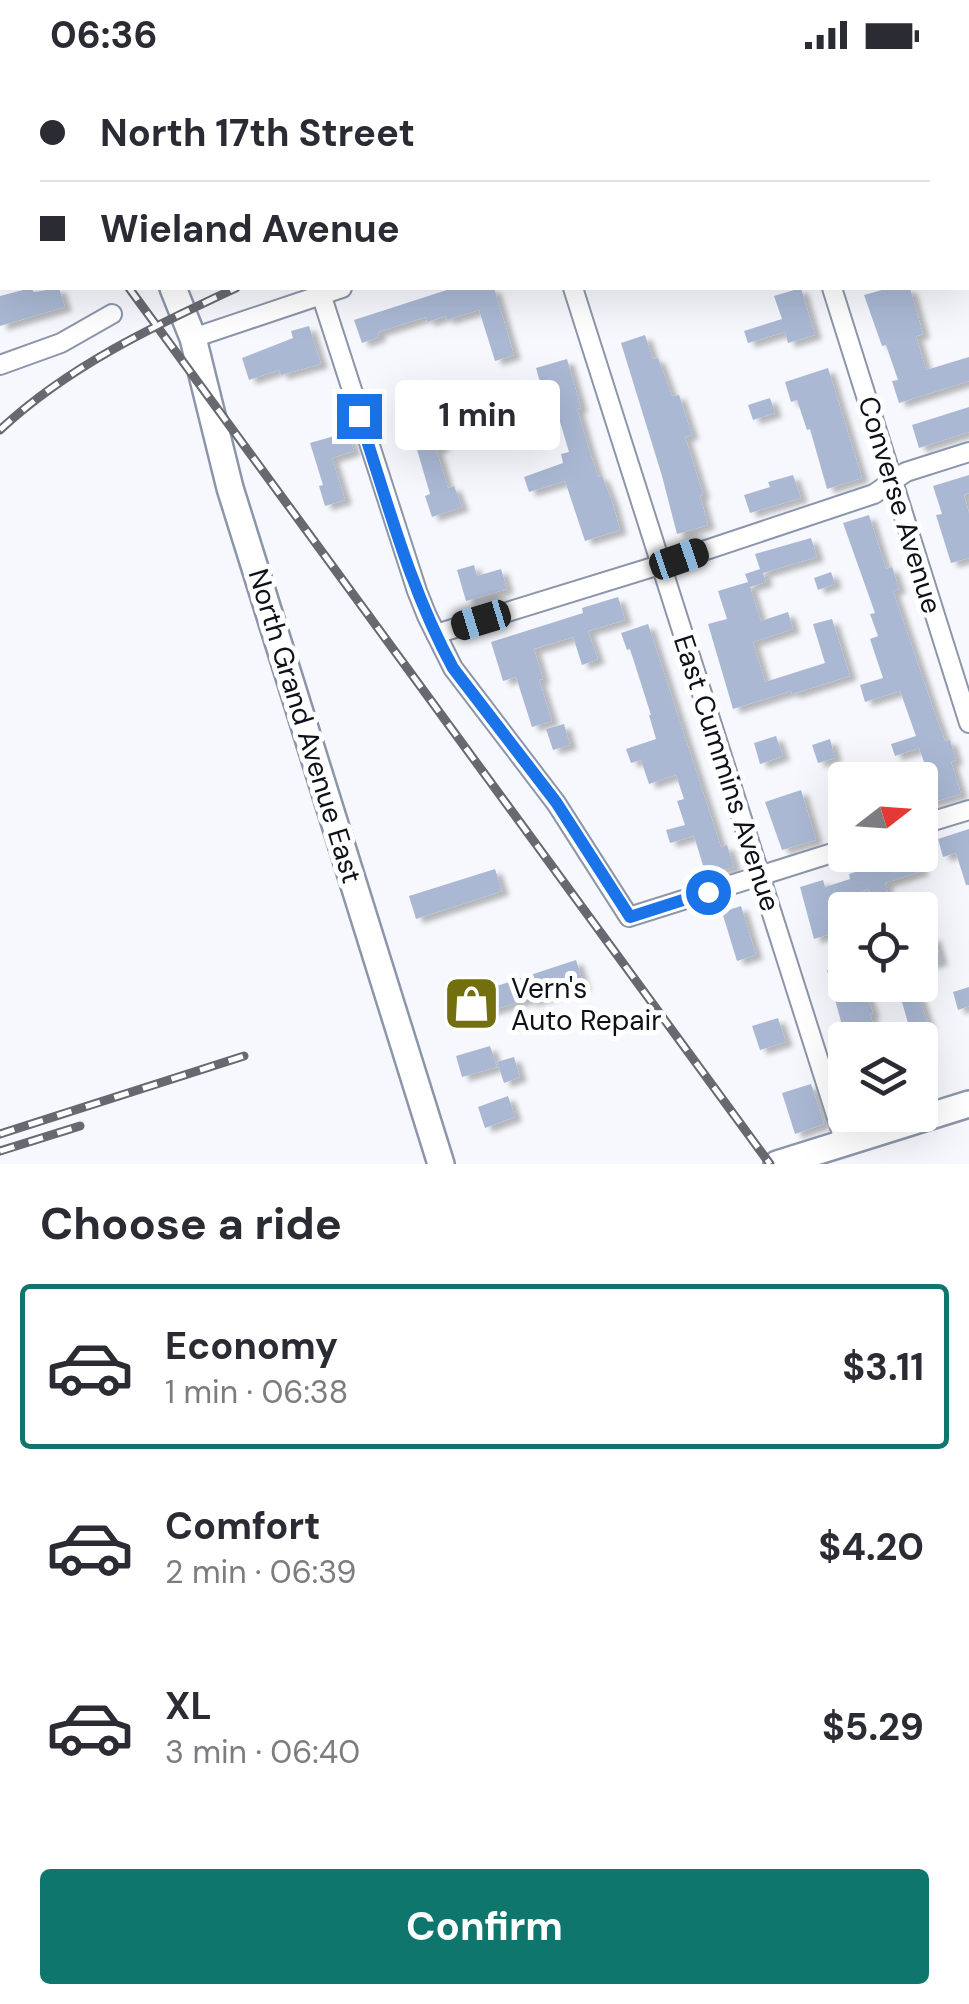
<!DOCTYPE html>
<meta charset="utf-8">
<style>
:root{--surface:#fff;--page:#f2f2f3;--text:#2b2b33;--muted:#7c7c81;--line:#e1e1e2;--accent:#0f766e}
body{margin:0;font-family:"DM Sans",sans-serif;background:var(--page);color:var(--text);height:100vh;display:flex;flex-direction:column;font-size:38px;white-space:nowrap}
*{box-sizing:border-box;margin:0}
p{font-size:32px;color:var(--muted)}
.icon{flex:none;width:55px;height:55px;fill:none;stroke:currentColor;stroke-width:2;stroke-linecap:round;stroke-linejoin:round}
.map{position:relative;height:1094px;overflow:hidden}
.details{display:flex;flex-direction:column;background:var(--surface);flex:1}
.details>*{flex:none}
.top-card{position:absolute;left:0px;top:0px;width:970px;height:220px;box-shadow:0 10px 40px #0002;display:grid;align-content:center;height:220px;padding:0 40px;background:var(--surface)}
.needle{width:65px;rotate:73deg}
.controls{position:absolute;left:828px;top:692px;display:grid;gap:20px}
.controls a{display:grid;place-items:center;width:110px;height:110px;border-radius:10px;background:var(--surface);box-shadow:0 10px 40px #0002;font-size:50px}
.end{position:absolute;width:45px;height:45px;margin:-22px;border:12px solid #1a73e8;background:#fff;box-shadow:0 0 0 5px #fff}
.from{border-radius:50%}
.bubble{position:absolute;height:70px;border-radius:10px;background:var(--surface);box-shadow:0 10px 40px #0002;font-size:32px;font-weight:700;line-height:70px;text-align:center}
.car{position:absolute;width:30px;height:60px;margin:-30px -15px;border-radius:12px;box-shadow:0 0 8px 2px #0007;background:linear-gradient(#222 24%,#8ab4d8 0 40%,#222 0 76%,#8ab4d8 0 86%,#222 0)}
.top-card b{display:flex;align-items:center;gap:35px;height:95px;font-size:38px}
.top-card b+b{border-top:2px solid var(--line)}
.top-card i{width:25px;height:25px;background:var(--text)}
ul{padding:0;list-style:none}
li{display:flex;align-items:center;gap:30px;height:165px;margin:0 20px 15px;padding:0 20px;border:5px solid transparent;border-radius:10px}
li div{flex:1}
li b{display:block;font-size:38px}
li em{font-style:normal;font-weight:700}
li.current{border-color:var(--accent)}
li>.icon{width:90px;height:90px;stroke-width:1.5}
h2{padding:0 40px;font-size:45px;line-height:120px}
.primary-button{display:flex;gap:20px;margin-top:auto;padding:20px 40px}
.primary-button a{flex:1;height:115px;border-radius:10px;background:var(--accent);color:#fff;font-size:40px;font-weight:700;line-height:115px;text-align:center}
.status{display:flex;justify-content:space-between;align-items:center;height:70px;padding:0 50px;background:var(--surface);direction:ltr}
.status svg{height:28px;fill:currentColor}
.map>svg:first-child{display:block}
</style>
<div class="status"><b>06:36</b><svg viewBox="0 0 49 12"><path d="M0 12V9h3v3zM5 12V6h3v6zM10 12V3h3v9zM15 12V0h3v12zM26 1h20v11H26zM47 4h2v5h-2z"/></svg></div>
<div class="map">
<svg width="969" height="1094" viewBox="0 0 969 1094">
<defs>
<filter id="shadow"><feDropShadow dx="7" dy="4.5" stdDeviation="2.5" flood-color="#0004"/></filter>
</defs>
<rect width="100%" height="100%" fill="#f6f8fd"/>
<polygon fill="#d8d8bb" points="188,0 640,0 632,2 189,2"/>
<g fill="#aab8d4" filter="url(#shadow)">
<polygon points="31,218 34,222 59,218 65,237 0,256 0,226"/>
<polygon points="453,218 494,218 514,285 495,291 479,240 447,250 446,246 427,252 426,247 378,262 379,267 362,273 354,250"/>
<polygon points="801,218 815,265 788,273 785,262 748,273 744,261 782,249 774,226"/>
<polygon points="889,218 910,218 923,264 916,266 926,300 969,287 969,311 899,333 892,311 898,310 886,275 882,276 864,225"/>
<polygon points="309,256 321,294 281,305 279,300 249,310 242,288 293,268 291,261"/>
<polygon points="645,265 653,289 658,288 672,326 679,325 692,365 685,367 703,424 700,426 708,455 677,464 662,406 621,273"/>
<polygon points="567,289 581,338 577,339 588,376 598,407 602,406 612,431 620,460 585,471 565,411 529,422 524,407 563,393 561,384 569,382 558,345 550,348 536,298"/>
<polygon points="828,298 862,408 827,419 810,359 807,360 797,330 791,332 785,312"/>
<polygon points="770,328 775,343 753,350 748,335"/>
<polygon points="969,337 969,362 919,378 912,355"/>
<polygon points="437,358 443,377 436,379 448,418 454,416 462,437 432,447 425,426 430,424 413,366"/>
<polygon points="348,362 354,381 332,388 345,430 325,436 319,416 323,415 310,373"/>
<polygon points="793,405 801,428 750,443 744,425 770,417 768,412"/>
<polygon points="969,405 969,423 964,425 969,443 969,488 951,493 936,445 942,444 933,416"/>
<polygon points="869,445 886,499 892,497 899,519 893,521 935,644 945,671 950,670 956,690 951,692 961,724 927,734 920,709 929,706 919,678 895,686 891,674 916,666 900,621 865,632 860,615 883,608 870,569 878,566 870,544 875,543 843,453"/>
<polygon points="811,468 817,487 763,503 766,512 750,517 761,551 788,542 793,559 753,572 765,612 825,593 813,554 832,549 850,606 792,624 791,621 733,639 708,554 727,549 718,521 748,512 745,504 760,499 755,484"/>
<polygon points="474,495 477,506 501,499 507,519 466,531 457,500"/>
<polygon points="831,502 835,514 818,520 814,508"/>
<polygon points="618,527 625,550 588,561 598,589 582,595 573,567 534,579 543,609 539,610 552,651 532,657 516,607 503,611 491,572 583,543 582,538"/>
<polygon points="648,554 721,777 727,775 734,797 706,805 694,766 670,773 666,760 685,755 677,731 684,729 676,705 649,714 641,690 631,693 626,679 656,669 649,645 651,645 630,579 627,580 621,563"/>
<polygon points="564,654 570,675 553,680 546,659"/>
<polygon points="776,666 783,686 760,694 754,673"/>
<polygon points="830,669 835,688 818,693 812,675"/>
<polygon points="801,720 816,770 782,780 765,732"/>
<polygon points="969,759 969,815 966,815 956,783 943,787 938,769"/>
<polygon points="909,785 918,785 922,801 885,813 891,834 875,839 869,819 834,831 843,860 814,869 800,817 823,810 825,817 850,809 849,804"/>
<polygon points="495,799 502,821 416,849 409,826"/>
<polygon points="741,836 756,885 737,891 722,842"/>
<polygon points="934,866 941,891 920,897 920,870"/>
<polygon points="576,890 584,916 530,932 529,929 470,947 463,927"/>
<polygon points="845,895 845,915 863,915 873,943 870,944 878,970 846,970 827,900"/>
<polygon points="897,915 915,915 929,957 911,963"/>
<polygon points="969,917 969,936 958,940 953,922"/>
<polygon points="778,948 786,972 760,980 752,956"/>
<polygon points="490,976 497,997 462,1007 456,986"/>
<polygon points="514,987 520,1007 504,1013 497,992"/>
<polygon points="811,1014 824,1054 795,1064 782,1023"/>
<polygon points="508,1026 515,1047 485,1058 478,1037"/>
</g>
<g fill="none" stroke-linecap="round" stroke-linejoin="round">
<defs>
<g id="street">
<polyline points="758,0 759,2"/>
<polyline points="688,2 697,0"/>
<polyline points="968,8 969,8"/>
<polyline points="573,218 845,1073"/>
<polyline points="832,218 969,653"/>
<polyline points="321,224 417,521 427,546 453,598 556,733 629,847 845,779"/>
<polyline points="193,268 342,218"/>
<polyline points="0,295 61,273 112,244"/>
<polyline points="436,564 679,489 874,424 906,402 969,382"/>
<polyline points="920,755 969,740"/>
</g>
<g id="secondary">
<polyline points="97,0 98,2"/>
<polyline points="173,218 193,268 230,418 441,1094"/>
<polyline points="777,1094 969,1034"/>
</g>
</defs>
<use href="#street" stroke="#8c96aa" stroke-width="22"/>
<use href="#secondary" stroke="#8c96aa" stroke-width="30"/>
<use href="#street" stroke="#fff" stroke-width="18"/>
<use href="#secondary" stroke="#fff" stroke-width="25"/>
<defs>
<g id="rail">
<polyline points="856,2 864,0"/>
<polyline points="888,2 896,0"/>
<polyline points="0,41 2,44"/>
<polyline points="129,218 770,1094"/>
<path d="M0,360C67,297 154,256 236,218"/>
<polyline points="0,1064 244,986"/>
<polyline points="0,1081 80,1056"/>
</g>
</defs>
<use href="#rail" stroke="#676970" stroke-width="9"/>
<use href="#rail" stroke="#fff" stroke-width="5" stroke-dasharray="15" stroke-linecap="butt"/>
</g>
<g fill="none" stroke-linecap="round" stroke-linejoin="round">
<path stroke="#1a73e8" stroke-width="12" d="M359,346C387,430 410,520 453,598L556,732L630,847L708,822"/>
</g>
<defs>
<symbol id="shop-square" viewBox="-11 -11 22 22"><rect x="-9" y="-9" width="18" height="18" rx="4" fill="#736e0e" stroke="#fff"/><path d="M-5-2.5h2.3a2.7 3.5 0 0 1 5.4 0H5L5.5 6h-11ZM-1.5-2.5h3a1.5 2.3 0 0 0-3 0Z" fill="#fff"/></symbol>
</defs>
<g fill-rule="evenodd">
<use href="#shop-square" x="440" y="902" width="63" height="63"/>
</g>
<g text-anchor="middle" dominant-baseline="central" stroke-width="10" stroke-linejoin="round" paint-order="stroke">
<g font-size="28" fill="#0e1119" stroke="#fff">
<text transform="translate(900 435) rotate(73)">Converse Avenue</text>
<text transform="translate(305 656) rotate(73)">North Grand Avenue East</text>
<text transform="translate(727 703) rotate(72)">East Cummins Avenue</text>
</g>
<g font-size="28" fill="#0e1119" stroke="#fff" text-anchor="start">
<text x="511" y="918">Vern's<tspan x="511" dy="32">Auto Repair</tspan></text>
</g>
</g>
</svg>
<div class="controls">
<a><svg class="needle" viewBox="-14 -14 28 28"><path d="M0-13l5 13h-10z" fill="#e53935"/><path d="M0 13l5-13h-10z" fill="#7c7c81"/></svg></a>
<a><svg class="icon" aria-label="locate" viewBox="0 0 24 24"><circle cx="12" cy="12" r="6"/><path d="M12 2v4M12 18v4M2 12h4M18 12h4"/></svg></a>
<a><svg class="icon" aria-label="layers" viewBox="0 0 24 24"><path d="M12 4l9 5-9 5-9-5zM3 14l9 5 9-5"/></svg></a>
</div>
<i class="end from" style="left:708px;top:822px"></i>
<i class="end" style="left:359px;top:346px"></i>
<div class="bubble" style="left:395px;top:310px;width:165px">1 min</div>
<i class="car" style="left:679px;top:489px;rotate:71deg"></i>
<i class="car" style="left:481px;top:550px;rotate:253deg"></i>
<div class="top-card">
<b><i class="from"></i>North 17th Street</b>
<b><i></i>Wieland Avenue</b>
</div>
</div>
<section class="details">
<h2>Choose a ride</h2>
<ul>
<li class="current"><svg class="icon" aria-label="car" viewBox="0 0 24 24"><path d="M5 17H2v-5l4-1 3-4h7l3 4 3 1v5h-3M9 17h6M6 11h13"/><circle cx="7" cy="17" r="2"/><circle cx="17" cy="17" r="2"/></svg><div><b>Economy</b><p>1 min · 06:38</p></div><em>$3.11</em></li>
<li><svg class="icon" aria-label="car" viewBox="0 0 24 24"><path d="M5 17H2v-5l4-1 3-4h7l3 4 3 1v5h-3M9 17h6M6 11h13"/><circle cx="7" cy="17" r="2"/><circle cx="17" cy="17" r="2"/></svg><div><b>Comfort</b><p>2 min · 06:39</p></div><em>$4.20</em></li>
<li><svg class="icon" aria-label="car" viewBox="0 0 24 24"><path d="M5 17H2v-5l4-1 3-4h7l3 4 3 1v5h-3M9 17h6M6 11h13"/><circle cx="7" cy="17" r="2"/><circle cx="17" cy="17" r="2"/></svg><div><b>XL</b><p>3 min · 06:40</p></div><em>$5.29</em></li>
</ul>
<div class="primary-button"><a>Confirm</a></div>
</section>
